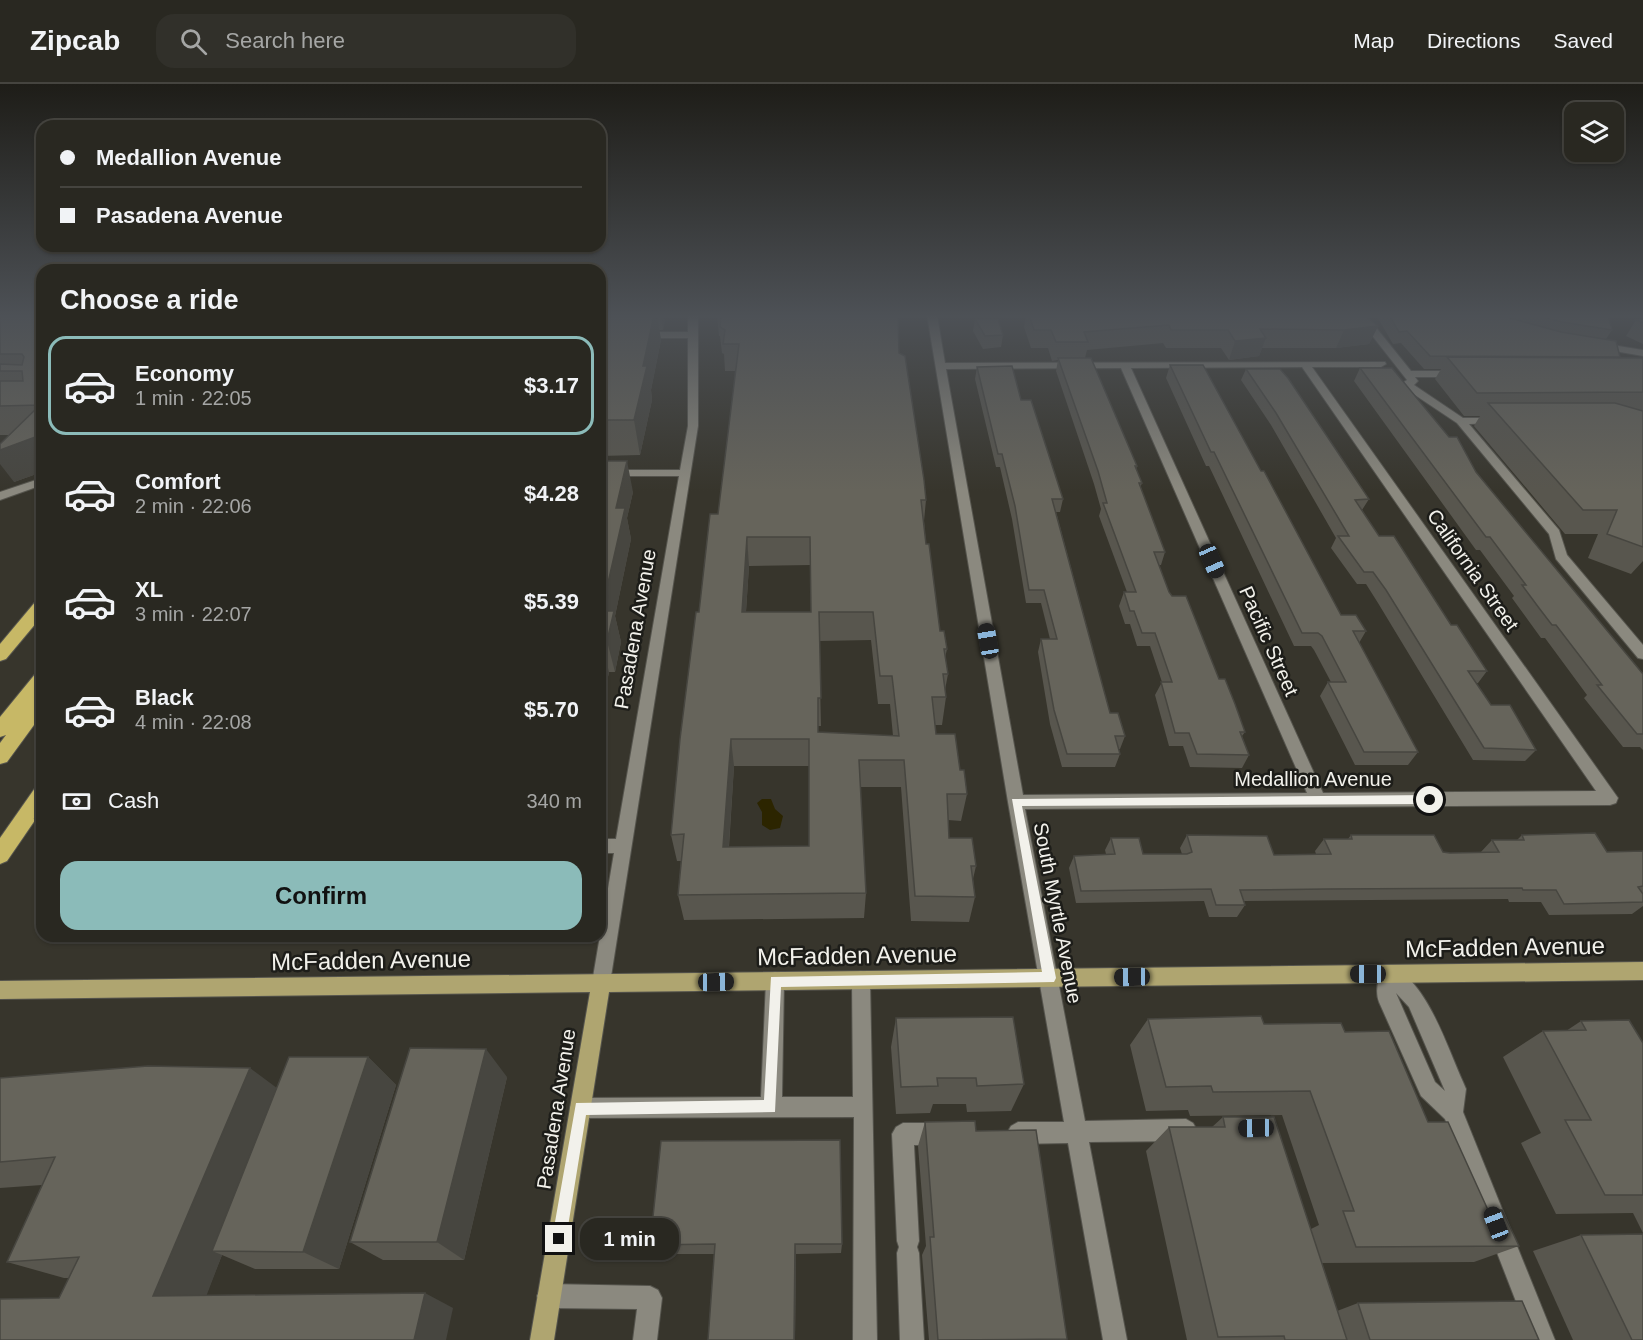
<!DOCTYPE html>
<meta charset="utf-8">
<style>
:root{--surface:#292821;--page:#31302a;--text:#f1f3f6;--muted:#a5a6a5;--line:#45443f;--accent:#8bbbb9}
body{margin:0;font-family:Helvetica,sans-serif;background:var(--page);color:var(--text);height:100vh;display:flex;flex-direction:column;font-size:22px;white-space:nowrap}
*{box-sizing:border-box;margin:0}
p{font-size:20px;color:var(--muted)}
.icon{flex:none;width:33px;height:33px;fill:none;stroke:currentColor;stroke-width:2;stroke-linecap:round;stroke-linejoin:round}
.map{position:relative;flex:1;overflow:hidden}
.panel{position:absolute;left:36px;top:180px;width:570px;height:678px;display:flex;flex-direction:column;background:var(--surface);border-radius:18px;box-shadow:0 2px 4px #0004,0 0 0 2px var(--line)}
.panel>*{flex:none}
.banner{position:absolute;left:36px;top:36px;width:570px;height:132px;border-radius:18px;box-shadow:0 2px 4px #0004,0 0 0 2px var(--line);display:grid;align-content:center;height:132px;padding:0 24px;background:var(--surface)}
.buttons{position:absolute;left:1564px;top:18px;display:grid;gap:12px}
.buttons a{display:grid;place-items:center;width:60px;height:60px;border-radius:12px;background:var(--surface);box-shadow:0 2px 4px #0004,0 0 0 2px var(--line);font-size:30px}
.end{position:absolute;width:27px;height:27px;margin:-14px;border:8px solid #f2f1eb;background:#111;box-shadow:0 0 0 3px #111}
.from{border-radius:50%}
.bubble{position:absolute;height:42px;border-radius:18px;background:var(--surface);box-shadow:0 2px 4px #0004,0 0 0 2px var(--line);font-size:20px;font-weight:700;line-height:42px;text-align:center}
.car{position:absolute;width:18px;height:36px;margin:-18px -9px;border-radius:8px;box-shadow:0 0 4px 2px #0007;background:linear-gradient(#222 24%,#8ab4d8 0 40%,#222 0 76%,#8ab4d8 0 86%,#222 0)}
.banner b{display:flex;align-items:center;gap:21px;height:57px;font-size:22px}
.banner b+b{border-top:2px solid var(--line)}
.banner i{width:15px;height:15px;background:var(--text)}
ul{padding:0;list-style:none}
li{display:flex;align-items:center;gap:18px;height:99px;margin:0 12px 9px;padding:0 12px;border:3px solid transparent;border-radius:18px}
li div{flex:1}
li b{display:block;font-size:22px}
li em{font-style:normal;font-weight:700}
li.active{border-color:var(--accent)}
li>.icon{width:54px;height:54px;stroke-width:1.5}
h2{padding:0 24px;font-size:27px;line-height:72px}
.pay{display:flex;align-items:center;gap:15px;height:66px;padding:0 24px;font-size:22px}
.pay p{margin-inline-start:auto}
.action{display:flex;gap:12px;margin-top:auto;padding:12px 24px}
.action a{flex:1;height:69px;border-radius:18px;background:var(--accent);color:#111;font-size:24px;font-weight:700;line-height:69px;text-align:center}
header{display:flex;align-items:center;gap:36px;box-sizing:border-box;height:84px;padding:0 30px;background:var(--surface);border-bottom:2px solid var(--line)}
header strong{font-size:28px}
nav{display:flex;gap:33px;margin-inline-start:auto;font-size:21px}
.search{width:420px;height:54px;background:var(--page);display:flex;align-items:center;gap:15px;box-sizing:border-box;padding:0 21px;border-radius:18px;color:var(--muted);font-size:22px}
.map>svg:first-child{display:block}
</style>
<header>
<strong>Zipcab</strong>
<div class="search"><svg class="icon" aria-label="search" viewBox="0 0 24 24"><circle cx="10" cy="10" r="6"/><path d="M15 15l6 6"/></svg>Search here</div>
<nav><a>Map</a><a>Directions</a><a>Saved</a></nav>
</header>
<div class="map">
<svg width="1643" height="1256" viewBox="0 0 1643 1256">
<rect width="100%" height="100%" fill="#37352c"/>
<polygon fill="#4c4627" points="337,852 536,852 336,857"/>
<polygon fill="#2c2500" points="762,715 771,715 775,725 783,732 780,744 770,746 762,741 762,728 757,719"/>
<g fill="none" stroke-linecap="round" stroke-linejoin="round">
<defs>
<g id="minor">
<polygon points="688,231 698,231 698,342 610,899 608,905 601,908 594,905 592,899 614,769 600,769 600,755 616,755 679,392 600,392 600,386 680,386 688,342 688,254 600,254 600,248 688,248"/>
<path d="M927,231H937L945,279L1385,278L1386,280L1381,283H1312L1618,714L1616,719L1610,721L1025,725L1085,1037L1186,1035L1193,1039L1197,1046L1193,1053L1186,1057L1089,1058L1127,1256H1103L1068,1059L1018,1060L1011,1056L1007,1049L1011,1042L1018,1038H1064L1008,718ZM1302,283L1596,707L1323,709L1131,284ZM1121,284L1307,709L1023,711L946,285Z"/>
<polygon points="1356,231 1366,231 1411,287 1456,287 1461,290 1456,293 1415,293 1418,297 1414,301 1463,334 1502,334 1502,338 1498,339 1469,340 1559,446 1567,471 1643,561 1643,575 1638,574 1556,475 1549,450 1457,339 1406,305 1402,299 1407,296"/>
<polygon points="1600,259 1643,266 1643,272 1597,264 1595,262"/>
<polygon points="42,394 42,401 0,416 0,408"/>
<path d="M1389,881C1427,896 1447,963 1463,998L1466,1005L1463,1028L1555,1256H1531L1445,1035L1421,1012L1379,918C1375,908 1378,894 1382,884ZM1396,909L1409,923L1445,1007L1435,998Z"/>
<polygon points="861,887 868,890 870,896 877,1256 853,1256 854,1033 580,1034 573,1031 570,1024 573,1017 580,1014 761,1013 766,897 768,891 775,888 782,891 784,897 782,1013 853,1013 852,896 854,890"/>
<polygon points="903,1039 940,1039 947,1043 951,1050 947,1057 940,1061 914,1061 919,1157 917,1163 919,1169 924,1256 900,1256 897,1169 899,1163 897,1157 892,1050 896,1043"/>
<polygon points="549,1200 650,1202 658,1206 662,1214 657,1256 633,1256 637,1225 549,1224 541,1220 537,1212 541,1204"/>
</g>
<polygon id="major" points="1643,878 1643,896 609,908 554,1256 530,1256 590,908 0,915 0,897"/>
<g id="highway">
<polygon points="42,516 42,532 6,575 0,577 0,560 36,517"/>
<polygon points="42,587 42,605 37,612 42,610 42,630 7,678 0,680 0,659 6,651 0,653 0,633 36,589"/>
<polygon points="42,702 42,726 7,777 0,780 0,754 35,704"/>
</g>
</defs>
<use href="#minor" stroke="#55544d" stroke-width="2"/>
<use href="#major" stroke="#55544d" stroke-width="2"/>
<use href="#highway" stroke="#55544d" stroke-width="2"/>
<use href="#minor" fill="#8b897f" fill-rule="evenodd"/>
<use href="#major" fill="#afa570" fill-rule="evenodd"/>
<use href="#highway" fill="#c7b866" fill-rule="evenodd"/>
</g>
<g fill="#58564e" fill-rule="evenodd">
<polygon points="0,231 42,231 42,388 14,398 10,351 0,351"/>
<polygon points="600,231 666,231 663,246 659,246 661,256 651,306 652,316 640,371 600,372"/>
<path d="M717,231H898L899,269L926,416L924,437L926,460L940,547L947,565L945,574L948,590L945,606L946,613L942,641H935L936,650L960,686L967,710L961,737L948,736L949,754L976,782L973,795L975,813L969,838L911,837L901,703H860L866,809L864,834L684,836L678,811L681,777H677L671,751L699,528L718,430L736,287H725L724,270L722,269L720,252H719ZM811,481V528H746L749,482ZM871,556L878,620H890L893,652L818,648V642H821L819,557ZM734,682H809V762L729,763Z"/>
<polygon points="1026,231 1364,231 1378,242 1369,260 1336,264 1262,264 1259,272 1229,276 1221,264 1166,264 1163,259 1087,266 1085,274 1137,382 1136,385 1142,399 1140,404 1165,468 1161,481 1159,481 1169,508 1219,595 1245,648 1242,652 1249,671 1242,684 1190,683 1183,662 1169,662 1155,611 1162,598 1150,562 1137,562 1130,540 1125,540 1119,522 1124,508 1127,508 1099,432 1101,425 1094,400 1056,287 1058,276 1052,277 1048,264 1031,264 1024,243"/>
<polygon points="1376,231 1612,231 1609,235 1612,246 1606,255 1620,274 1643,274 1643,477 1631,490 1588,474 1598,450 1565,450 1474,342 1480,332 1464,332 1435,295 1441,285 1424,285 1401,259 1393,260"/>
<polygon points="975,235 1003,251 1001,263 983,265 973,247"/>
<polygon points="1643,235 1643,260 1626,252 1636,236"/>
<polygon points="1170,281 1341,531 1366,547 1359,559 1418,668 1408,681 1355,681 1320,612 1328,598 1331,598 1314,566 1311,562 1294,562 1209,382 1206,382 1166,294"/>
<polygon points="977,283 1021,316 1063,415 1060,428 1056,428 1110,629 1125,652 1120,665 1119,665 1120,670 1115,683 1062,683 1050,640 1038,568 1041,555 1050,555 1041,519 1026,519 1012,435 1000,383 996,383 975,295"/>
<polygon points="1360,284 1476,388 1643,590 1643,666 1640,663 1623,663 1584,614 1587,611 1545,554 1541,554 1512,514 1514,512 1480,466 1476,466 1354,297"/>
<polygon points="1246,285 1369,415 1362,426 1379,452 1487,587 1478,599 1476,599 1491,621 1536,666 1525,677 1473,676 1378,519 1366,500 1357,500 1331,464 1336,454 1271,341 1241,296"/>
<polygon points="600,377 633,408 627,434 631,455 615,532 621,558 615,588 609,588 600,632"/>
<polygon points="42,723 42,740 35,734"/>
<polygon points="1187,751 1274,771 1316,770 1315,767 1324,755 1348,755 1351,751 1450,769 1480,769 1492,756 1517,756 1522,751 1607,768 1643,767 1643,822 1632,830 1549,831 1541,818 1509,818 1508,815 1244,817 1245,821 1237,833 1209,833 1204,817 1076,819 1069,784 1074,772 1106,770 1105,766 1111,754 1143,770 1182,770 1180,764"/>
<polygon points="896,934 1024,1000 1011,1027 967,1028 966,1020 933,1020 930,1029 896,1030 891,963"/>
<polygon points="1148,935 1264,940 1345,948 1428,1038 1488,1126 1519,1162 1474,1178 1322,1179 1347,1256 1187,1256 1146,1067 1169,1043 1212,1043 1223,1033 1311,1145 1319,1141 1282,1031 1190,1032 1188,1026 1146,1027 1130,961"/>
<polygon points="1581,937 1643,959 1643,1149 1633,1129 1556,1130 1521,1059 1541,1049 1503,973 1543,947 1566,947"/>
<polygon points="368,973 396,1001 339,1185 255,1185 222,1171 206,1211 453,1224 59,1214 69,1194 64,1194 7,1178 42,1101 0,1104 0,994 277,1004"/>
<polygon points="507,993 464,1176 383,1176 350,1158"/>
<polygon points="925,1038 976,1047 1067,1255 1065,1256 929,1256 922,1171 926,1162 918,1062"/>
<polygon points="1581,1151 1643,1256 1573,1256 1533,1167"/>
<polygon points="842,1160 841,1169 796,1170 795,1256 708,1256 714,1170 657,1170 650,1161"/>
<polygon points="1358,1219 1539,1256 1347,1256 1337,1227"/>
</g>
<g fill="#474640">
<polygon points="654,231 657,231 661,256 651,306 652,316 640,371 634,336 643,282"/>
<polygon points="661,231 666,231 663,246"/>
<polygon points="1378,242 1369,260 1336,264 1344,246"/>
<polygon points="1266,254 1259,272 1229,276 1235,257"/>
<polygon points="42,348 42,388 14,398 0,380 0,366"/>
<polygon points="627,377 633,408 627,434 631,455 615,532 621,558 615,588 607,557 605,512 616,424"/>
<polygon points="747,453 749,482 744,556 742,528"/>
<polygon points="601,557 609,588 600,632 600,562"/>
<polygon points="600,641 603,650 600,664"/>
<polygon points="731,655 734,682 727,789 723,763"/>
<polygon points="486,965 507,993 464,1176 437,1158"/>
<polygon points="368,973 396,1001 339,1185 303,1168"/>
<polygon points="250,984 285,1010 212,1167 222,1171 201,1226 153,1212"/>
<polygon points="795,1160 796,1170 795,1256 794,1256"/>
<polygon points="425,1209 453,1224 446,1256 414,1256"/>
</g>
<g fill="#66645b" stroke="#474640" stroke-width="1.5" fill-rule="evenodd">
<polygon points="0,231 42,231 42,348 38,352 0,366 0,360 40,321 0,322 0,297 23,297 22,287 0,287 0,280 22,281 24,273 22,270 0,270"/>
<polygon points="600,231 654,231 643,282 647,282 634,336 600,336"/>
<path d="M721,231H898L899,269L905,272L924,396L926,416H921L926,460H929L940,547H944L947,565H944L948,590H943L946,613H932L936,650H955L960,686H964L967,710H947L949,754H972L976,782H971L975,813L915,812L904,676H859L866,809L678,811L684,750L671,751L680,655L696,528H699L710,430H718L739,260H723L725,246L720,243ZM747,453H810L811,528H742ZM819,528H873L880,592H892L899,652L818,648V614H821ZM731,655H809V762L723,763Z"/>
<polygon points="1029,231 1364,231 1378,242 1344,246 1260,245 1266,254 1235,257 1228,246 1171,246 1169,241 1084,248 1088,258 1056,258 1051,246 1034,246"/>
<polygon points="1389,231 1499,231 1561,248 1616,257 1620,273 1430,272 1407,247 1399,248"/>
<polygon points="1534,231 1608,231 1612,246 1562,238"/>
<polygon points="975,235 998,235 1003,251 985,252"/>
<polygon points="1643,235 1643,239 1636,236"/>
<polygon points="1447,273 1643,274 1643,308 1477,309"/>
<polygon points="1058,274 1091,274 1137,382 1135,382 1142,399 1139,399 1165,468 1154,468 1169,508 1172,512 1186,512 1219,595 1225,595 1235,620 1245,648 1240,648 1249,671 1197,670 1189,649 1175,649 1161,598 1172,598 1155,549 1142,549 1134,527 1130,527 1124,508 1136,508 1103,419 1107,419 1098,387"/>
<polygon points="1170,281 1203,281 1261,387 1264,387 1341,531 1356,531 1366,547 1353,547 1418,668 1364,668 1328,598 1346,598 1322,552 1318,549 1302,549 1214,368 1211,368"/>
<polygon points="1012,282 1021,316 1031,316 1063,415 1052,415 1110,629 1118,629 1125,652 1115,652 1120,670 1067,670 1054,626 1041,555 1057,555 1044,506 1029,506 1015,422 1002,370 998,370 977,283"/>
<polygon points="1360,284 1392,284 1449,353 1457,353 1476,388 1643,590 1643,650 1637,650 1597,601 1602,601 1556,541 1552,541 1539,524 1522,501 1526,501 1490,453 1486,453"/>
<polygon points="1246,285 1280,285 1288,294 1369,415 1355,416 1379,452 1394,452 1451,541 1457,541 1487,587 1468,587 1491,621 1510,621 1536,666 1484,664 1386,506 1373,488 1364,488 1338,452 1349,452 1276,329"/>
<polygon points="1488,319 1615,319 1643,327 1643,463 1607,450 1617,426 1583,426"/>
<polygon points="600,377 627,377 616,424 625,424 605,512 608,512 605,527 614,527 607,557 601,557 600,562"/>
<polygon points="42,723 42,734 35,734"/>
<polygon points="1595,749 1607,768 1643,767 1643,802 1638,803 1643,810 1643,818 1564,820 1556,806 1523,806 1522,804 1326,805 1240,806 1245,821 1216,821 1211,805 1081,807 1074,772 1115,770 1111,754 1139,754 1143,770 1187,770 1192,768 1187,751 1267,752 1274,771 1331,770 1324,755 1352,755 1351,751 1434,751 1443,768 1450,769 1499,768 1492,756 1524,756 1522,751"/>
<polygon points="1261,932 1264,940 1341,939 1345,948 1389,947 1428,1038 1448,1038 1488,1126 1502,1126 1519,1162 1356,1163 1343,1127 1354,1127 1310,1007 1213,1008 1211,1002 1166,1003 1148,935"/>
<polygon points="1013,933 1024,1000 977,1002 976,994 937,994 938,1002 901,1003 896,934"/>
<polygon points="1629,936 1643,959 1643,1111 1605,1111 1565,1036 1591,1036 1543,947 1586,946 1581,937"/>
<polygon points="410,964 486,965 437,1158 350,1158"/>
<polygon points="289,973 368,973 303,1168 212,1167"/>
<polygon points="148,982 250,984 153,1212 425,1209 414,1256 0,1256 0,1215 59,1214 79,1173 7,1178 55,1073 0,1078 0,994"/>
<polygon points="1223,1033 1274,1033 1347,1256 1285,1256 1284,1252 1218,1253 1169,1043 1225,1043"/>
<polygon points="975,1037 976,1047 1036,1046 1067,1255 938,1256 930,1153 934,1153 925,1038"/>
<polygon points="840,1056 842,1160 795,1160 794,1256 708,1256 715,1160 650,1161 661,1057"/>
<polygon points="1643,1150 1643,1256 1632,1256 1581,1151"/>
<polygon points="1522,1217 1539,1256 1370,1256 1358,1219"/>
</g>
<linearGradient id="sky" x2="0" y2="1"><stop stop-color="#1e1d18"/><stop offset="0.57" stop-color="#4d5156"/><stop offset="1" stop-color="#4d5156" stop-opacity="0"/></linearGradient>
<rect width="1643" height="407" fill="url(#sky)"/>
<polygon fill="#f2f1eb" points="1430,711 1436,716 1430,720 1022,722 1056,894 1054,898 781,903 775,1028 586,1031 566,1155 564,1161 559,1163 554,1161 552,1155 576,1019 764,1016 771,893 1042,888 1012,715"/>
<g text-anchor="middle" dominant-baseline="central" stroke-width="5" stroke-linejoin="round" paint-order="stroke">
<g font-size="20" fill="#f2f1eb" stroke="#1d1d19">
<text transform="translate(1473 486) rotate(55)">California Street</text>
<text transform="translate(635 545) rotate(-80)">Pasadena Avenue</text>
<text transform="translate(1269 557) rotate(66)">Pacific Street</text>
<text x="1313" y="695">Medallion Avenue</text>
<text transform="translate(1058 829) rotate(79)">South Myrtle Avenue</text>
<text transform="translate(556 1025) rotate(-81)">Pasadena Avenue</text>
</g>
<g font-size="24" fill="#f2f1eb" stroke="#1d1d19">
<text transform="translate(1505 863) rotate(-1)">McFadden Avenue</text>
<text transform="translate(857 871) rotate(-1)">McFadden Avenue</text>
<text transform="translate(371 876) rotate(-1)">McFadden Avenue</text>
</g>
</g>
</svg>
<div class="buttons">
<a><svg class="icon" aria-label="layers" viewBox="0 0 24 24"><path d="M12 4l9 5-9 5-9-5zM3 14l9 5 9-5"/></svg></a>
</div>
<i class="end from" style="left:1430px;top:716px"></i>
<i class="end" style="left:559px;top:1155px"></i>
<div class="bubble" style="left:580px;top:1134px;width:99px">1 min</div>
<i class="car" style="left:1212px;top:477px;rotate:156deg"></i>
<i class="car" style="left:988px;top:557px;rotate:350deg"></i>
<i class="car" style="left:1368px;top:890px;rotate:270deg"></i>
<i class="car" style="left:1132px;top:893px;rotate:269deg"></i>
<i class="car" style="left:716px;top:898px;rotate:89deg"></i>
<i class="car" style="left:1256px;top:1044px;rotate:269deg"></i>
<i class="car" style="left:1496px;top:1140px;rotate:339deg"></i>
<div class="banner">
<b><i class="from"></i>Medallion Avenue</b>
<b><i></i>Pasadena Avenue</b>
</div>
<section class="panel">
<h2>Choose a ride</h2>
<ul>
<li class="active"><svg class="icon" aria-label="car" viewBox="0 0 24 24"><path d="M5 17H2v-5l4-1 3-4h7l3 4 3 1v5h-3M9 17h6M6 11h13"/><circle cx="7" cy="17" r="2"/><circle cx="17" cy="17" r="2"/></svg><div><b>Economy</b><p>1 min · 22:05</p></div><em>$3.17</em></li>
<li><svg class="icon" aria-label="car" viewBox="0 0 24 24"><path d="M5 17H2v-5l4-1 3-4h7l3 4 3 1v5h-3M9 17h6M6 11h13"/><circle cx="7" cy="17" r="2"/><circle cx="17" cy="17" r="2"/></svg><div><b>Comfort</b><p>2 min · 22:06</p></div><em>$4.28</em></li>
<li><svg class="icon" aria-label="car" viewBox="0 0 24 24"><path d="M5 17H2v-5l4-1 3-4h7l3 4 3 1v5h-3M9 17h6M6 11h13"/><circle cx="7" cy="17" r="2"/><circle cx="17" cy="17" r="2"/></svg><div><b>XL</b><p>3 min · 22:07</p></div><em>$5.39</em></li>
<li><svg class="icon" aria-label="car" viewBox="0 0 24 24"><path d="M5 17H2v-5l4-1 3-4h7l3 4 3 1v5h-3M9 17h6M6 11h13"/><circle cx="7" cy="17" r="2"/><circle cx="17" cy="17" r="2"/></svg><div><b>Black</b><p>4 min · 22:08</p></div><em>$5.70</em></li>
</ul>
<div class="pay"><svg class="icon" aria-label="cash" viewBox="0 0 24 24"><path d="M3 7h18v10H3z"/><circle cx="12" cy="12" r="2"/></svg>Cash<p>340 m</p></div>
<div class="action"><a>Confirm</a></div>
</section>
</div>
